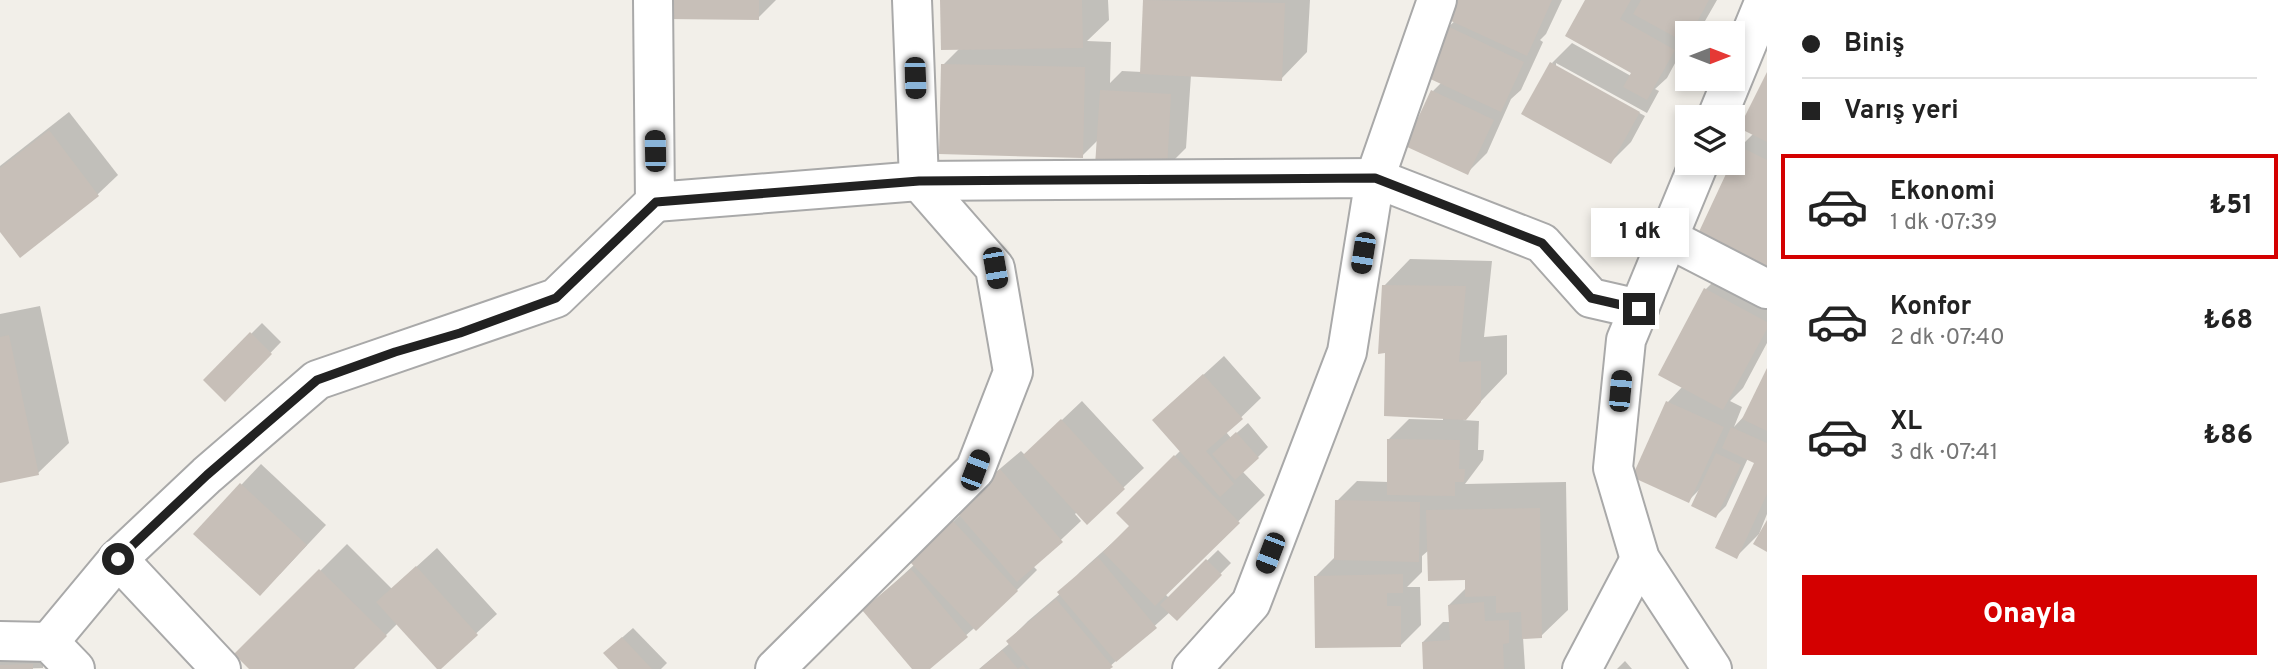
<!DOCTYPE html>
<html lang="tr">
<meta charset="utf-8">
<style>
:root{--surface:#fff;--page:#f6f6f6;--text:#222;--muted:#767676;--line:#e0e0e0;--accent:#d40000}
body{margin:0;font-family:Overpass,sans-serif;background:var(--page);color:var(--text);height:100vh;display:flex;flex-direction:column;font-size:26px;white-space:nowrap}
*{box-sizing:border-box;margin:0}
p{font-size:23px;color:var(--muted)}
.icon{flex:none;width:38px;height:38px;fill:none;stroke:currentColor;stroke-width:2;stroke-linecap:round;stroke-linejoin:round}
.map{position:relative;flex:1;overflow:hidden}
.sheet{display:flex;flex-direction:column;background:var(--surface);width:525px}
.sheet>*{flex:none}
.banner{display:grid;align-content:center;height:154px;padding:0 35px;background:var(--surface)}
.needle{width:46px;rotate:90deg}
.controls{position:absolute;left:1675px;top:21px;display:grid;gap:14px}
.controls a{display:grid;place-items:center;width:70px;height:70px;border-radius:0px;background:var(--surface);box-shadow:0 4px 10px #0003;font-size:35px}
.end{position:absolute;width:32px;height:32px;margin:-16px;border:9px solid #222;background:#fff;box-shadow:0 0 0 4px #fff}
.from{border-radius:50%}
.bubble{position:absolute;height:49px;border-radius:0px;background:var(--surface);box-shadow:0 4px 10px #0003;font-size:23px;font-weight:800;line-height:49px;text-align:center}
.car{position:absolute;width:21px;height:42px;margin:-21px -10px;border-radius:9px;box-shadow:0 0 5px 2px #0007;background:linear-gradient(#222 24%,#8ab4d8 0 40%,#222 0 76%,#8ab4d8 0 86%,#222 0)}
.banner b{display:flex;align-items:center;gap:24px;height:66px;font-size:26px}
.banner b+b{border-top:2px solid var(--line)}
.banner i{width:18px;height:18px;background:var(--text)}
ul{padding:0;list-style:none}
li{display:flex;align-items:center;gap:21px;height:105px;margin:0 14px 10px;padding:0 21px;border:4px solid transparent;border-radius:0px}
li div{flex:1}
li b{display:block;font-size:26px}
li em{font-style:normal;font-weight:800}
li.current{border-color:var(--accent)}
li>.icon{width:63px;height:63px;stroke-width:1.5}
.primary-button{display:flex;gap:14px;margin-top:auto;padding:14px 35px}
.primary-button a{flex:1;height:80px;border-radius:0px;background:var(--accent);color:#fff;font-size:28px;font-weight:800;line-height:80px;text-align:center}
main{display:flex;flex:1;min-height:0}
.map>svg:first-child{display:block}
</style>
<main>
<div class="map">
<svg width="1767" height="669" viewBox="0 0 1767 669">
<rect width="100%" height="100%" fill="#f2efe9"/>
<g fill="#0003">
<polygon points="668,0 776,0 758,18"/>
<polygon points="942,0 1108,0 1109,20 1087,41 1111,42 1110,83 1122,71 1142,72 1145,0 1310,0 1307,52 1281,79 1191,75 1186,148 1166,168 1099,139 1082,156 943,65 960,48"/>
<polygon points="1460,0 1562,0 1546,34 1540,40 1543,42 1521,90 1511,99 1487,153 1467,173 1433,91 1442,82 1448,27 1455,21"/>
<polygon points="1587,0 1717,0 1705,21 1693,33 1687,33 1687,41 1667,78 1655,89 1659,91 1647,113 1556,63 1556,67 1645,116 1631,142 1611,162 1552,63 1572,43 1631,76 1633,73"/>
<polygon points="1767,76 1767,266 1740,147 1754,133 1742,128"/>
<polygon points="69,112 118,175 98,194 20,255 0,229 0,166"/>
<polygon points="1410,259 1492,261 1484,337 1507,335 1507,374 1463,420 1479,421 1478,450 1484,450 1483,460 1465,484 1566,482 1568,610 1541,636 1523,637 1525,669 1425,669 1423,642 1443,622 1450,622 1449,605 1467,587 1467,578 1429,550 1422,556 1422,572 1407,587 1420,587 1421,625 1401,645 1315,577 1336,556 1337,501 1357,481 1389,482 1389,439 1409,419 1443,420 1443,417 1387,351 1384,286"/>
<polygon points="1726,269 1767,292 1767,343 1743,388 1730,401 1742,407 1734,427 1747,413 1767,372 1767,514 1759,534 1737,556 1757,462 1748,458 1726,506 1716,516 1700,489 1688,501 1668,402 1683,386 1706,289"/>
<polygon points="40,306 69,443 38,473 0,482 0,314"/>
<polygon points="262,323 281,342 225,400 205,380"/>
<polygon points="1224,356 1261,398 1226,432 1231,438 1248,423 1268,447 1243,472 1265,495 1165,594 1169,598 1218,550 1231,563 1177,618 1170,612 1107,669 979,669 1010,643 1008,641 1028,621 1061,593 1080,572 1131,526 1118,513 1181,450 1154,420"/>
<polygon points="1082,401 1144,468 1087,522 1077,512 1075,514 1081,521 1033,566 1037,570 1017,590 928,669 915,669 865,610 915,564 932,542 961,514 976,489 1021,451 1025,455"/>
<polygon points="261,464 326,525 280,574 196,533"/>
<polygon points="347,544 392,589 437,548 497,614 439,668 398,623 352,669 251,669 237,654"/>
<polygon points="633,628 667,663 661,669 620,669 616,643"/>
<polygon points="0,650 43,655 43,668 0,669"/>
<polygon points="1625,661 1632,669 1617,669"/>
</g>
<g fill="#c7bfb8">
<polygon points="666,0 759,0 759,20 666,19"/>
<polygon points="940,0 1082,0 1083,48 941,50"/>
<polygon points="1143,0 1285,3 1282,81 1140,74"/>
<polygon points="1458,0 1552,0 1527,56 1449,20"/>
<polygon points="1585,0 1631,0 1620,19 1675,50 1647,100 1623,87 1631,73 1565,36"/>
<polygon points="1641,0 1709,0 1691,33 1687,33 1686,43 1633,14"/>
<polygon points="1447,26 1524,62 1501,112 1424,76"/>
<polygon points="1550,62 1640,112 1611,164 1521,114"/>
<polygon points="941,64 1085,67 1083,158 939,154"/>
<polygon points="1767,72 1767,142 1739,128"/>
<polygon points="1100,90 1171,94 1167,170 1095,166"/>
<polygon points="1431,90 1494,120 1468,175 1405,146"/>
<polygon points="49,130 99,196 20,258 0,232 0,168"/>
<polygon points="1739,146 1767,160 1767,269 1697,236"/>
<polygon points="1382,285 1466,286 1459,362 1481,361 1481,402 1466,420 1384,416 1385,353 1378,354"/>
<polygon points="1704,288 1767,322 1767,329 1723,410 1658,375"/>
<polygon points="250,332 272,354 225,402 203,380"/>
<polygon points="9,335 39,475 0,483 0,337"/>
<polygon points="1767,368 1767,431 1742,419"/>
<polygon points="1203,374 1243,419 1206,451 1234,484 1220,497 1152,420"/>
<polygon points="1666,401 1724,427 1689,503 1632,477"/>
<polygon points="1061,419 1125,489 1087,525 1023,455"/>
<polygon points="1731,427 1767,443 1767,494 1737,559 1715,548 1754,463 1722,448"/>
<polygon points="1236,432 1259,458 1235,480 1212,454"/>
<polygon points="1387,439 1460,440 1459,469 1465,469 1464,482 1455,482 1455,496 1387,495"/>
<polygon points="1716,453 1741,465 1716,518 1691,506"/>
<polygon points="1174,455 1240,523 1155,606 1103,552 1129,526 1116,513"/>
<polygon points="1000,469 1063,542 1017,582 954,509"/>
<polygon points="240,483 307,545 260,596 193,534"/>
<polygon points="1335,500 1420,502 1419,562 1334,560"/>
<polygon points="1540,508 1542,638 1522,639 1521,612 1496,613 1496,596 1465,597 1465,580 1428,581 1426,510"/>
<polygon points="1767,520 1767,552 1753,544"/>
<polygon points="953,521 1018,591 976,631 910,562"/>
<polygon points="1098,557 1157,628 1116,662 1057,592"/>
<polygon points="1206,559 1222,575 1177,621 1160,605"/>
<polygon points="416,566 478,635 441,669 437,669 376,602"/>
<polygon points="319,569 387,636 354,669 249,669 234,654"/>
<polygon points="911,569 968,637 930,669 912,669 862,610"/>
<polygon points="1403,574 1403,593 1387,593 1387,606 1401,606 1401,647 1315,648 1314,576"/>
<polygon points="1056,599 1113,667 1110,669 1030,669 1006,641"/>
<polygon points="1484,602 1485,621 1509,620 1509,643 1503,644 1504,669 1423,669 1422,642 1450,640 1448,605"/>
<polygon points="622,637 652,669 618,669 603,653"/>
<polygon points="1002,650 1018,669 1023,665 1026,669 980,669"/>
<polygon points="33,664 33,669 0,669 0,665"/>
</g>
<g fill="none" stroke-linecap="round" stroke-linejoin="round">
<defs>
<g id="minor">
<polyline points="653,0 655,202 919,181 912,0"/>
<polyline points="1717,117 1765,0"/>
<polyline points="1699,163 1626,340 1613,468 1640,559 1712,669"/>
<polyline points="919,181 1375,178 1542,243 1591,298 1639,309"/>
<polyline points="1668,238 1767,289"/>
<polyline points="118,559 221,669"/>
<polyline points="0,641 49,642 75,669"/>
<polyline points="49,642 118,559 207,475 317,380 556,298 655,202"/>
<polyline points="775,669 975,470 1013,372 995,268 919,181"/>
<polyline points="1582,669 1640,559"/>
</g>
<polyline id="tertiary" points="1192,669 1251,603 1347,352 1375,178 1437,0"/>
</defs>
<use href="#minor" stroke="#a9a9a9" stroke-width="42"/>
<use href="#tertiary" stroke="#a9a9a9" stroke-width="42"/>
<use href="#minor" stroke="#fff" stroke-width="38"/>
<use href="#tertiary" stroke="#fff" stroke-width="38"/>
</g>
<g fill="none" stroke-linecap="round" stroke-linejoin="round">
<polyline stroke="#222" stroke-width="9" points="118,559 207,475 317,380 395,352 460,333 556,298 656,202 919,181 1375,178 1542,243 1591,298 1639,309"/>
</g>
</svg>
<div class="controls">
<a><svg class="needle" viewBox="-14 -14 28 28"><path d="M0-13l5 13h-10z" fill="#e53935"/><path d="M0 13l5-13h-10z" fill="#767676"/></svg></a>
<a><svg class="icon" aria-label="layers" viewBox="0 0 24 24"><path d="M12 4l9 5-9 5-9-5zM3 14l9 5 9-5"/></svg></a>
</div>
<i class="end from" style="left:118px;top:559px"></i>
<i class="end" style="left:1639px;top:309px"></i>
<div class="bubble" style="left:1591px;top:208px;width:98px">1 dk</div>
<i class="car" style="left:915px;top:78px;rotate:178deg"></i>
<i class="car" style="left:655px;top:151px;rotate:359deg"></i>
<i class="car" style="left:1363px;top:253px;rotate:189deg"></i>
<i class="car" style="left:995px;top:268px;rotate:170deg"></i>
<i class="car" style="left:1620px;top:391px;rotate:5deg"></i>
<i class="car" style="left:975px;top:470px;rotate:21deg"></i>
<i class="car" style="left:1270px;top:553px;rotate:201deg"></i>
</div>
<section class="sheet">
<div class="banner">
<b><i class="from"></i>Biniş</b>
<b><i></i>Varış yeri</b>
</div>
<ul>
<li class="current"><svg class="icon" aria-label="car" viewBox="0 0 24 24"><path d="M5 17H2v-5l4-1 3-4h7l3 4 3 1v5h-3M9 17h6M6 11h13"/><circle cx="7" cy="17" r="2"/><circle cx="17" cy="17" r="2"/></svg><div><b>Ekonomi</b><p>1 dk · 07:39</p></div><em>₺51</em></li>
<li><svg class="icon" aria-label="car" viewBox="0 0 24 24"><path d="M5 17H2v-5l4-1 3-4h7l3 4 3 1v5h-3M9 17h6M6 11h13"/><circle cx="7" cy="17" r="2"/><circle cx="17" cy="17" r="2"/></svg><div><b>Konfor</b><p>2 dk · 07:40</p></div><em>₺68</em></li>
<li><svg class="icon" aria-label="car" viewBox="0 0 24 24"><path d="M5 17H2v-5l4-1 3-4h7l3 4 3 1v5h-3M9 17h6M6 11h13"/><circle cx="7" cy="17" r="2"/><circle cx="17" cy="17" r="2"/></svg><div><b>XL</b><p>3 dk · 07:41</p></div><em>₺86</em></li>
</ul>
<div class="primary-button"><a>Onayla</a></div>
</section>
</main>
